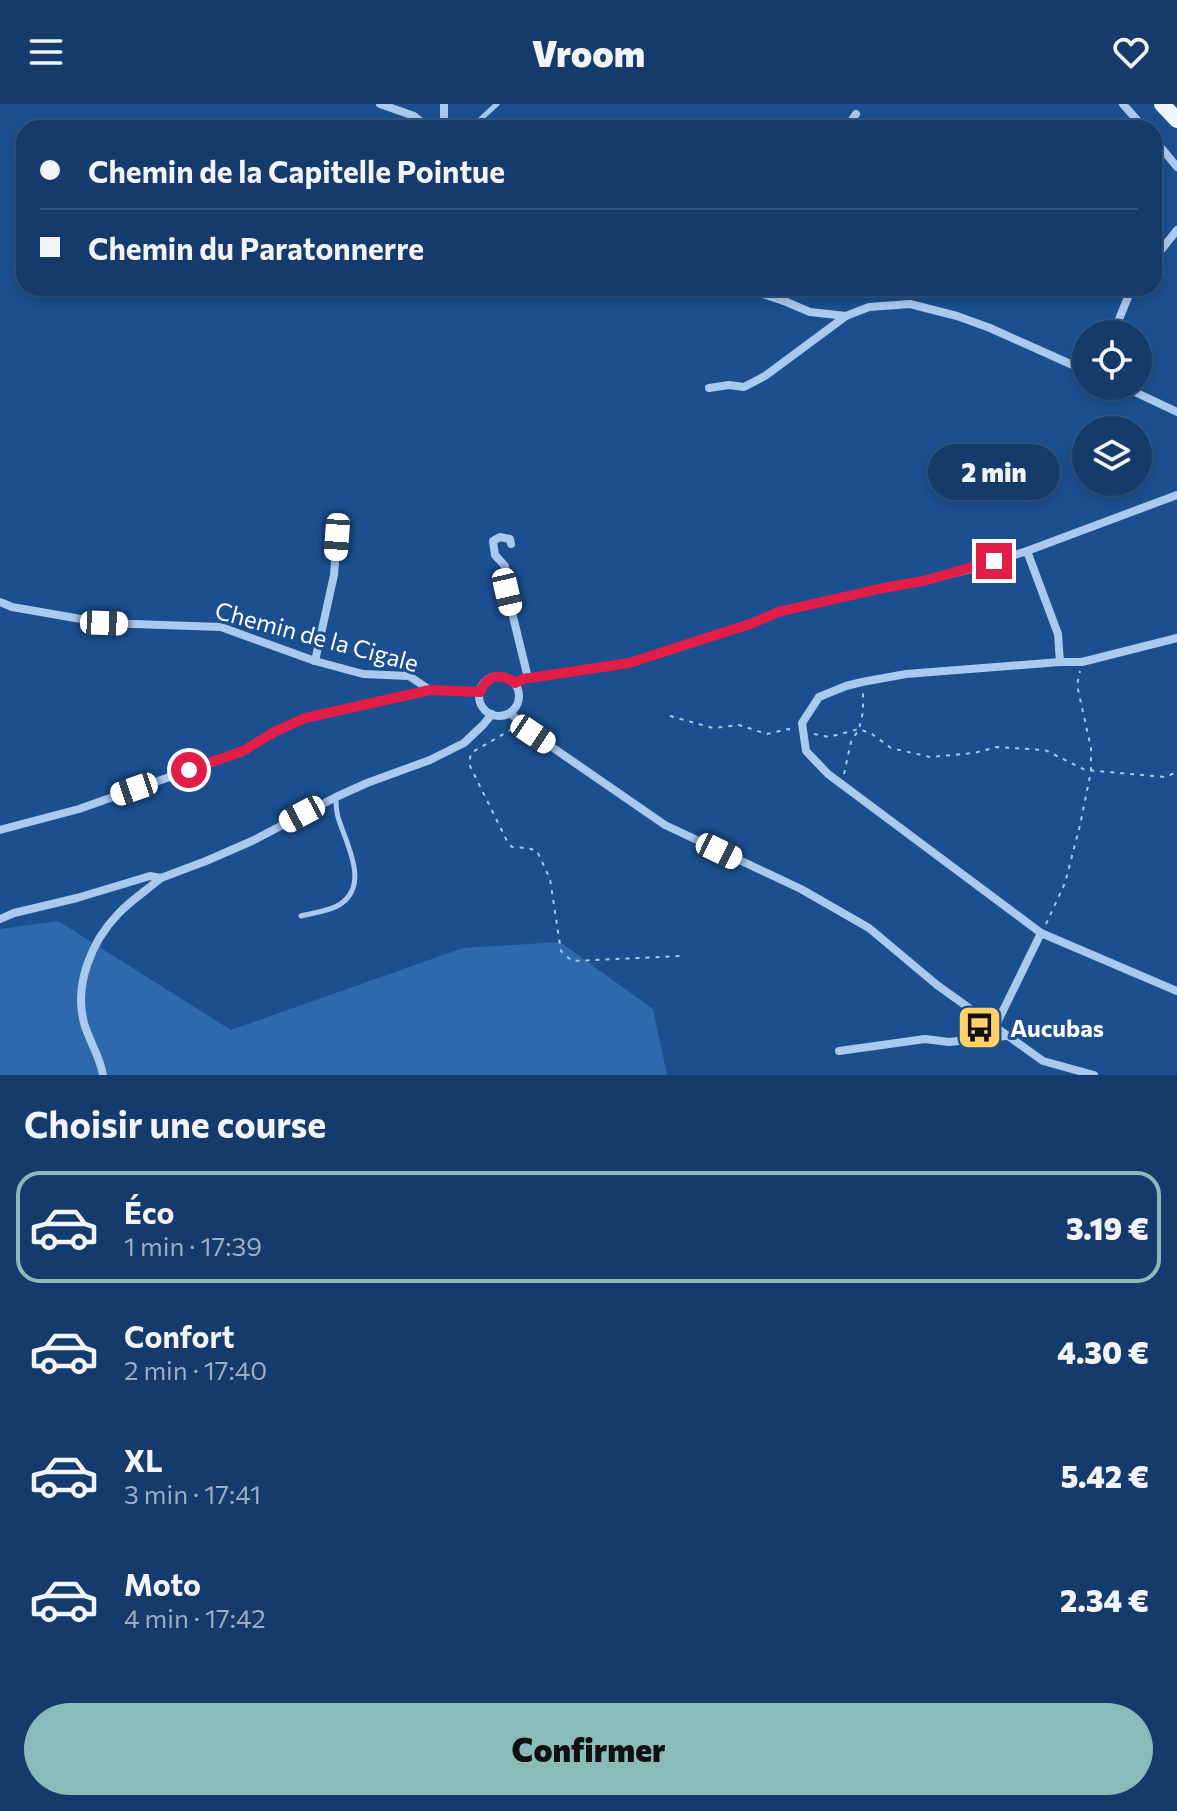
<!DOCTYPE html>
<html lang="fr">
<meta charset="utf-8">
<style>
:root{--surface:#143b6b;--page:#1d4271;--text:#f1f3f6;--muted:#9dadc1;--line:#33557e;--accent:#8bbbb9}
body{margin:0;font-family:Commissioner,sans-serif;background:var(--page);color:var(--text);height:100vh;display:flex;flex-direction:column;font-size:30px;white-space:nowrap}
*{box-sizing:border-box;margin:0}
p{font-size:26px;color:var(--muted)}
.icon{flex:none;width:44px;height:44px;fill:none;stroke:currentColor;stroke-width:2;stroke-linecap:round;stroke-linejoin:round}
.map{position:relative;height:971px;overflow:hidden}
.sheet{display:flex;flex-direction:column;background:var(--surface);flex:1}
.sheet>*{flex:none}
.top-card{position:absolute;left:16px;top:16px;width:1146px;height:176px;border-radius:24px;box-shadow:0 4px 12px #0003,0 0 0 2px var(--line);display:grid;align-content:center;height:176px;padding:0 24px;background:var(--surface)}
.tools{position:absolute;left:1072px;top:216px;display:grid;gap:16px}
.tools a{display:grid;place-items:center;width:80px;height:80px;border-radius:50%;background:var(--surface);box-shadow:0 4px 12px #0003,0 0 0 2px var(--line);font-size:40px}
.end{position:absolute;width:36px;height:36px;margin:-18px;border:10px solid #e11d48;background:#fff;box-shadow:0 0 0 4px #fff}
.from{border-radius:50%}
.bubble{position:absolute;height:56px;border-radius:28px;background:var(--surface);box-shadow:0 4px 12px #0003,0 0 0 2px var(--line);font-size:26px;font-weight:800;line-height:56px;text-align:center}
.car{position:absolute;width:24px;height:48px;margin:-24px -12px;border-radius:10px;box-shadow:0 0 6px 2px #0007;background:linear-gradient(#fff 24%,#345 0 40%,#fff 0 76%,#345 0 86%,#fff 0)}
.top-card b{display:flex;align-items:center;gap:28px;height:76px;font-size:30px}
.top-card b+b{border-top:2px solid var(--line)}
.top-card i{width:20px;height:20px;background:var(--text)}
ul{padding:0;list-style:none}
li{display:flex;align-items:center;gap:24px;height:112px;margin:0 16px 12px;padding:0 8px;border:4px solid transparent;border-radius:24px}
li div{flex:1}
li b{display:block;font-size:30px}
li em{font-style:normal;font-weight:800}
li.active{border-color:var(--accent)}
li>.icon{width:72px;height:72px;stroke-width:1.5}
h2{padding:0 24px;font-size:36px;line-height:96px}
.cta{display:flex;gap:16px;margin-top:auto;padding:16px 24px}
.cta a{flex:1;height:92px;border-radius:48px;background:var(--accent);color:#111;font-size:32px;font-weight:800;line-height:92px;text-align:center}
header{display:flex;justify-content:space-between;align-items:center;height:104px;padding:0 24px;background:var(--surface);font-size:36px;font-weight:800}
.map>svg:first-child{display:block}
</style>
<header><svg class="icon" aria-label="menu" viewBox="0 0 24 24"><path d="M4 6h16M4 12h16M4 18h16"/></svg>Vroom<svg class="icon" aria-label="heart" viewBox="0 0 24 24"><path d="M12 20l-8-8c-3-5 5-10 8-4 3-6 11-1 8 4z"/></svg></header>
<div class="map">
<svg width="1177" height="971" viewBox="0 0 1177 971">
<rect width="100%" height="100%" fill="#1b4f8f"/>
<polygon fill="#2e69ad" points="58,817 231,926 463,844 560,838 653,905 667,971 0,971 0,825"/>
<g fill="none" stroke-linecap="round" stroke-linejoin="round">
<g stroke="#a9c9ee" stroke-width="2" stroke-dasharray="4 6" stroke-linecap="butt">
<polyline points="670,612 713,624 739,621 767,630 788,625 793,626"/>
<polyline points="512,625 471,649 469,660 507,737 512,743 528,744 537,747 550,775 561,847 572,857 682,852"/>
<polyline points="814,630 829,633 859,625 872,630 891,644 930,653 974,649 997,643 1045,646 1085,666 1165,673 1177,668"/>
<polyline points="844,670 851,638 859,625 863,608 863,588"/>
<polyline points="1046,820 1065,779 1080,721 1091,667 1091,644 1077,581 1080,567"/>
</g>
<g stroke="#a9c9ee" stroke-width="5">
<polyline points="471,24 497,0"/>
<path d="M301,812C313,809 329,807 339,801C371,781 346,740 338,713C336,706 336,700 336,694"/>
</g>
<g stroke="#a9c9ee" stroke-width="8">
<polyline points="380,0 414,12 429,24"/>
<polyline points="1123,0 1144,24"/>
<polyline points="444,24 444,0"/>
<polyline points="846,24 856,10"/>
<polyline points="1154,35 1177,63"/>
<polyline points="1154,155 1177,126"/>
<polyline points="745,184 784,197 810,208 846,212 869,203 910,200 957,212 990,224 1086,267"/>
<polyline points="784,197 787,184"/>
<polyline points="1113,230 1128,193 1134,184"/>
<polyline points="1122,282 1177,308"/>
<polyline points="709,284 729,281 744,283 765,272 846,212"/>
<polyline points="511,440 510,435 500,433 493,437 495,451 505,462 507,488 528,574"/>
<polyline points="1027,447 1058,530 1060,558"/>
<polyline points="0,498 12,503 104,519 221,523 315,557 363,570 409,572 430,586 480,588"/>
<polyline points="1177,534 1082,558 1060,558 906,570 862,578 846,582 819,593 802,619 806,647 828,670 1041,829 1177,887"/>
<polyline points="315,557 334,471 337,433"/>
<circle cx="499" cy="592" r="20"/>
<polyline points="515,579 523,575 629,559 753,519 778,508 883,484 923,477 974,464 1027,447 1177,391"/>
<polyline points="510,609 533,630 665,721 801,785 869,824 937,881 1043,957 1094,971"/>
<polyline points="0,726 79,705 243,647 274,628 305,614 430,586"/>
<polyline points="0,815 14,809 77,794 150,772 161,774 206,757 252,737 336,693 367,679 430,656 464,639 483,621 492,610"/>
<polyline points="995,923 1041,829"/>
<polyline points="839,947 925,935 949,938 1006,932"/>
<path d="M103,971C100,952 89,937 84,919C74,881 91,838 118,810C130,797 147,786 161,774"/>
</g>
<polyline stroke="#f0f6ff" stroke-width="16" points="1162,0 1177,16"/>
</g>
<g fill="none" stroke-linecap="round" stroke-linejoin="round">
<path stroke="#e11d48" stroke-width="10" d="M189,666L243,647L274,628L305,614L430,586L480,588C487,571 500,568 515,579L523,575L629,559L753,519L778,508L883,484L923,477L994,457"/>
</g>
<defs>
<symbol id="bus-square" viewBox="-11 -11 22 22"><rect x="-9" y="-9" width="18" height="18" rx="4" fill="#ffd166" stroke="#1b4f8f"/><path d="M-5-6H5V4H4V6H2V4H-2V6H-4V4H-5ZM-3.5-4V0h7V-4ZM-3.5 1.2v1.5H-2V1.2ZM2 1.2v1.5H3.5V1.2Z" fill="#111"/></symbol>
</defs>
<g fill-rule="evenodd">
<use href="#bus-square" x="954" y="898" width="51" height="51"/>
</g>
<g text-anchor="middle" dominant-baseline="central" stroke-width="6" stroke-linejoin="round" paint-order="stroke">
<g font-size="24" fill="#fff" stroke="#1b4f8f">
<text transform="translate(317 532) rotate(15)">Chemin de la Cigale</text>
</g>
<g font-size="24" font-weight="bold" fill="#fff" stroke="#1b4f8f" text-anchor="start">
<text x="1010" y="923">Aucubas</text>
</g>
</g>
</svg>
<div class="tools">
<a><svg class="icon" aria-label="locate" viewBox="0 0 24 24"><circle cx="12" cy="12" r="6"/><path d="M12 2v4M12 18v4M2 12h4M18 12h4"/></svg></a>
<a><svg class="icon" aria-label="layers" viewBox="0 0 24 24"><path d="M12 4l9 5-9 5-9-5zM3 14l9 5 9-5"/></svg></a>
</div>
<i class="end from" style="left:189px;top:666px"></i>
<i class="end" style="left:994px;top:457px"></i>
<div class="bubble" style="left:928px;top:340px;width:132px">2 min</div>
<i class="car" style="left:337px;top:433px;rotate:184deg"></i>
<i class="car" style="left:507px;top:488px;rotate:167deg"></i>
<i class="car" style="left:104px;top:519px;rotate:92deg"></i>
<i class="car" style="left:533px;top:630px;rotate:124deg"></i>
<i class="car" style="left:134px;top:685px;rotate:251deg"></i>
<i class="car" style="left:302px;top:710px;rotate:242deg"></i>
<i class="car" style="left:719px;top:747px;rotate:116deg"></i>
<div class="top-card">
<b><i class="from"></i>Chemin de la Capitelle Pointue</b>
<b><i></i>Chemin du Paratonnerre</b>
</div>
</div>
<section class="sheet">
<h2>Choisir une course</h2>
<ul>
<li class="active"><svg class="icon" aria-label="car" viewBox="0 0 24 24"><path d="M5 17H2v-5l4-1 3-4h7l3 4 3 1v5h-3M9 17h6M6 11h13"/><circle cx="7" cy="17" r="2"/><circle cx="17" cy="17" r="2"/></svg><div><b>Éco</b><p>1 min · 17:39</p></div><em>3.19 €</em></li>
<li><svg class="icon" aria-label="car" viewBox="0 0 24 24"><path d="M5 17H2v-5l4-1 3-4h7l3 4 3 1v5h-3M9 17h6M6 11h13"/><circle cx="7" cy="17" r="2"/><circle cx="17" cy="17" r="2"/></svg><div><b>Confort</b><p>2 min · 17:40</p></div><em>4.30 €</em></li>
<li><svg class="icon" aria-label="car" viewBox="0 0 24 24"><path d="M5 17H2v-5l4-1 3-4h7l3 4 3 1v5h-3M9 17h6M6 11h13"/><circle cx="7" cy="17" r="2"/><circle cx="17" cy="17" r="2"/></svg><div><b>XL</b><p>3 min · 17:41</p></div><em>5.42 €</em></li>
<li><svg class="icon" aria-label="car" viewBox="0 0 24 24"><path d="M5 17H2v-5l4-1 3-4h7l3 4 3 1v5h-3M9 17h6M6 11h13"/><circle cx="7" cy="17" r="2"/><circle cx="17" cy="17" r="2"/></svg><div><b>Moto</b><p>4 min · 17:42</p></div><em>2.34 €</em></li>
</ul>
<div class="cta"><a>Confirmer</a></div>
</section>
